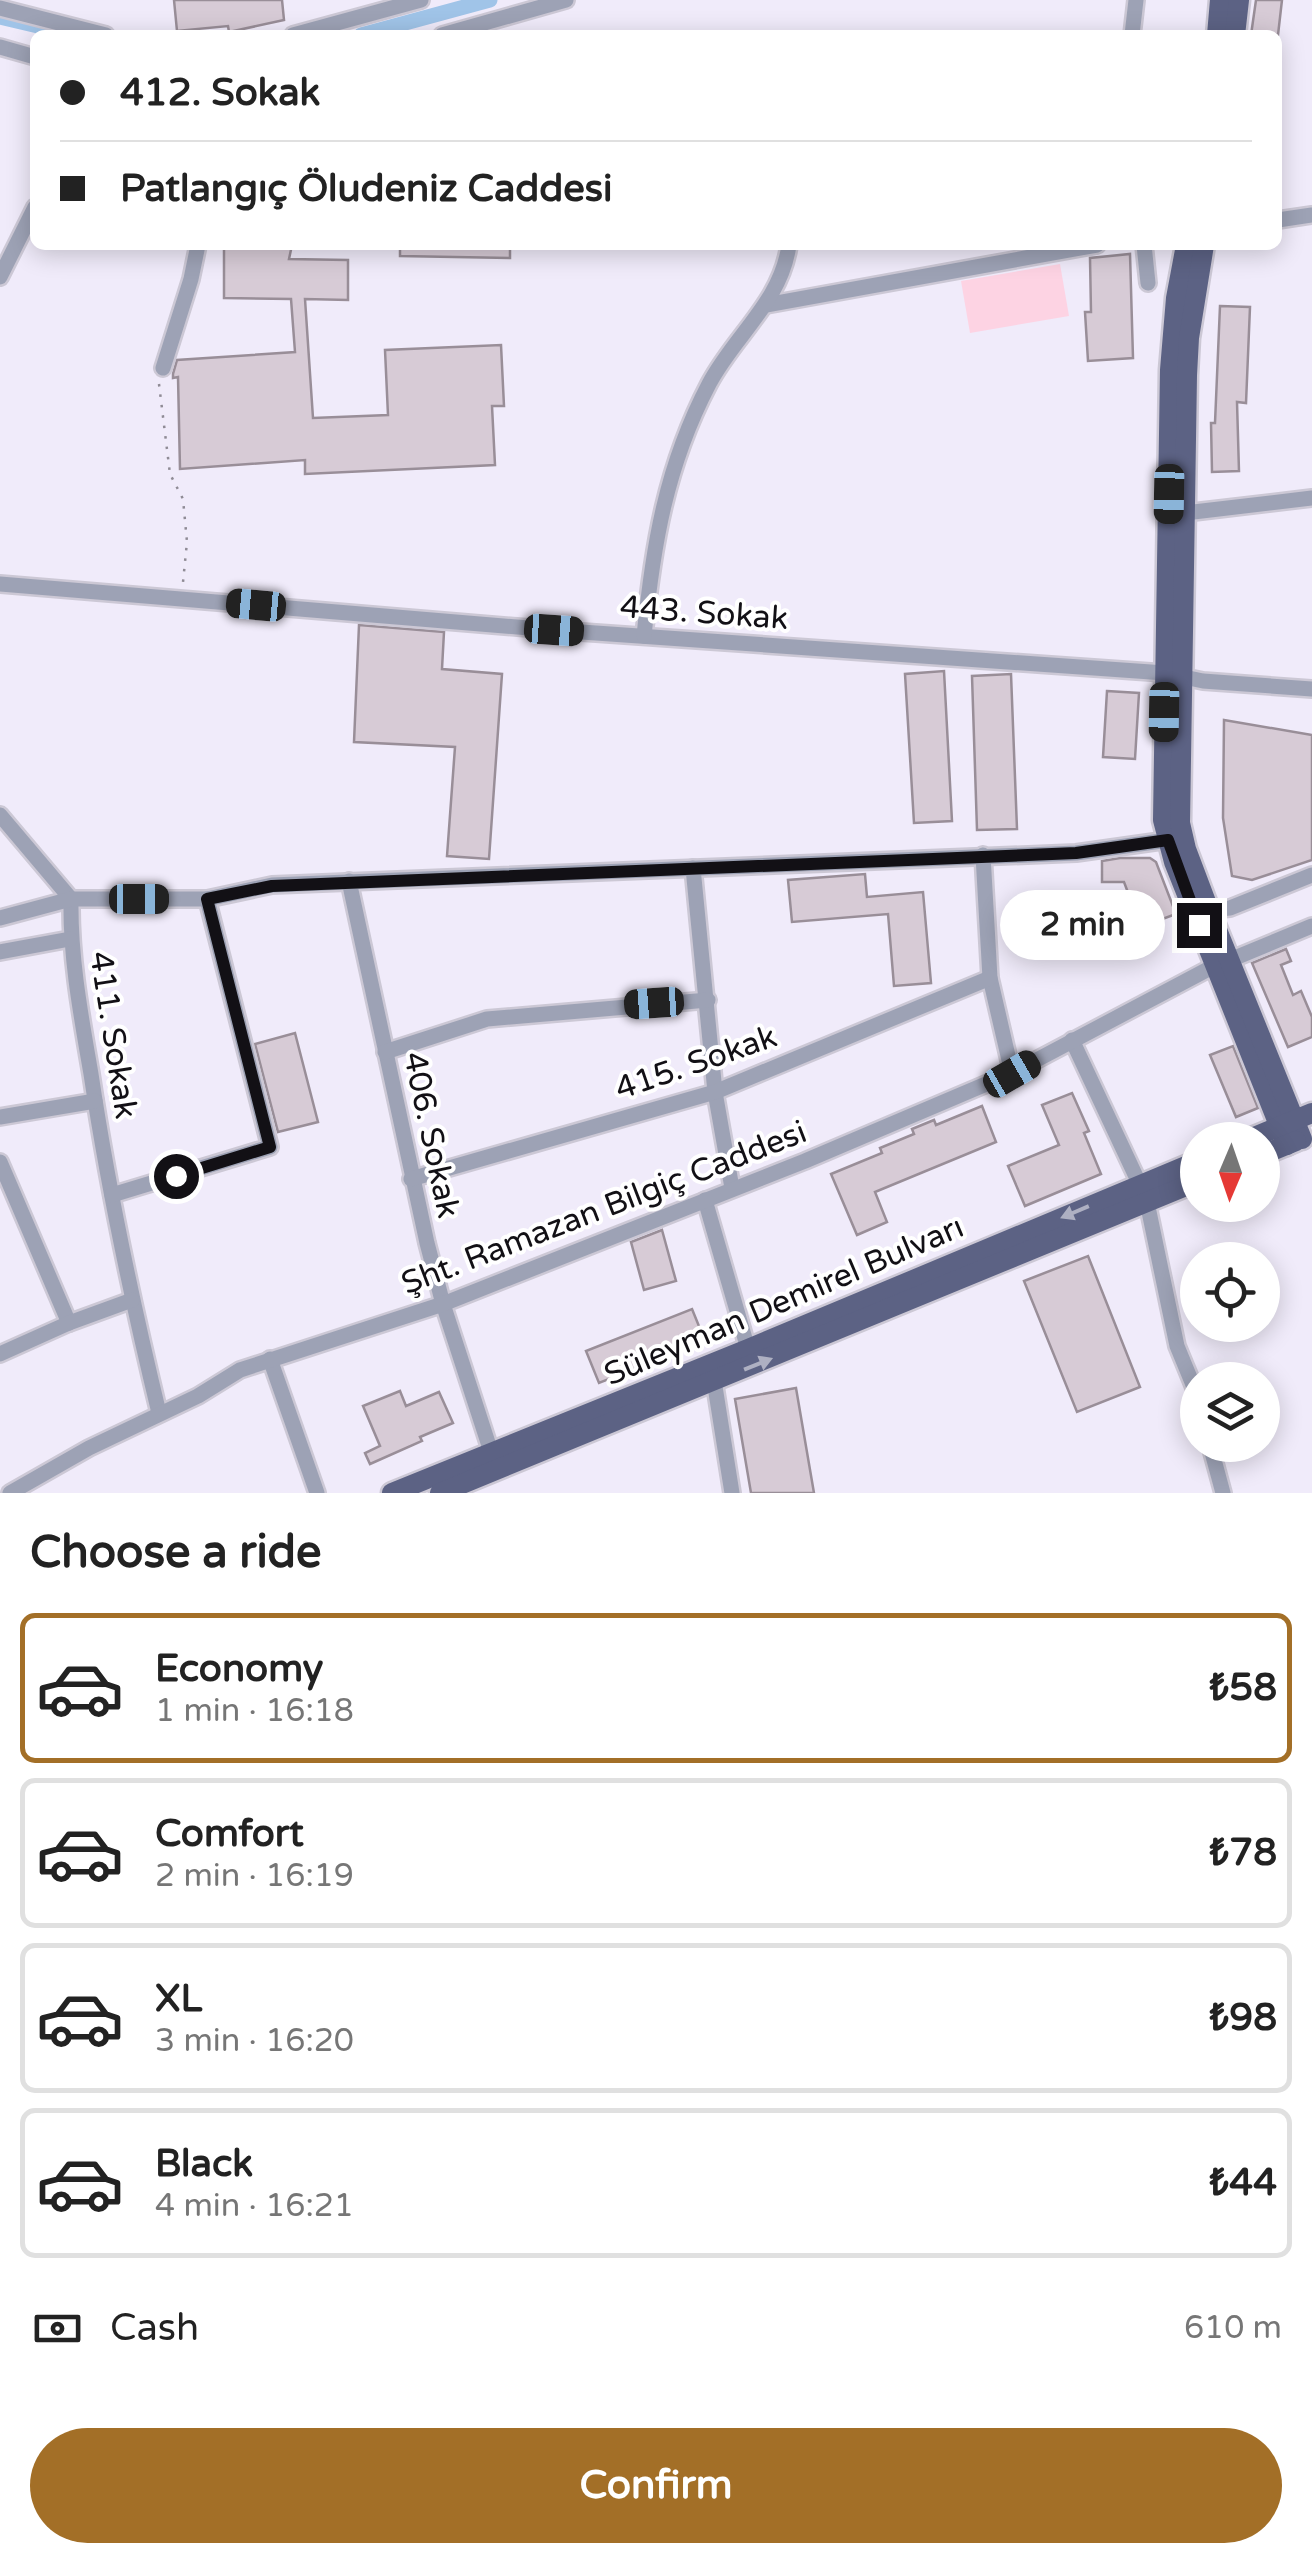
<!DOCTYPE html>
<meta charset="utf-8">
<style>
:root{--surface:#fff;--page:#f2f2f2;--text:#222;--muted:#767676;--line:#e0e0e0;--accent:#a36f27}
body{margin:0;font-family:"Varela Round",sans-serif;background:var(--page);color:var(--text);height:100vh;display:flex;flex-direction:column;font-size:38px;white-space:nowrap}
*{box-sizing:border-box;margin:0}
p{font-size:32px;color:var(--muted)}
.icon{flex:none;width:55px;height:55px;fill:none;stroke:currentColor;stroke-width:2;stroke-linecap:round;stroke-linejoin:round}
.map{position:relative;height:1493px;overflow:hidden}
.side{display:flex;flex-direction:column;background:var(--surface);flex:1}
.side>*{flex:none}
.top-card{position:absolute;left:30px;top:30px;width:1252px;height:220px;border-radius:15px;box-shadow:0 5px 25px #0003;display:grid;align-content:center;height:220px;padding:0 30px;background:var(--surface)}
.needle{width:65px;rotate:182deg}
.controls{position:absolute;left:1180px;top:1122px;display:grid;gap:20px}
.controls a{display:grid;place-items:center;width:100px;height:100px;border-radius:50%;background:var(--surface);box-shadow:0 5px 25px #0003;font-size:50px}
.end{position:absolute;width:45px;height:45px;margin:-22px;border:12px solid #121015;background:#fff;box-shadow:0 0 0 5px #fff}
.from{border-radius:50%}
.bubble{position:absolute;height:70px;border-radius:35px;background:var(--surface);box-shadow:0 5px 25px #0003;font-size:32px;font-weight:700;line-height:70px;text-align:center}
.car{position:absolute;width:30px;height:60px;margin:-30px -15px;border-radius:12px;box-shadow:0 0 8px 2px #0007;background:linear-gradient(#222 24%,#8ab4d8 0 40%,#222 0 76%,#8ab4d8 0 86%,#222 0)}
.top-card b{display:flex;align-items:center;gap:35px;height:95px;font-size:38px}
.top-card b+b{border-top:2px solid var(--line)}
.top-card i{width:25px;height:25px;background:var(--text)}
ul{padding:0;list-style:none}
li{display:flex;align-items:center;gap:30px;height:150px;margin:0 20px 15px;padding:0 10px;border:5px solid var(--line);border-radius:15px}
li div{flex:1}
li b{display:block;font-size:38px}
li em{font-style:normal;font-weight:700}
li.selected{border-color:var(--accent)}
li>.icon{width:90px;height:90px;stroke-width:1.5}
h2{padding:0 30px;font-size:45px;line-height:120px}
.pay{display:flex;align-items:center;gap:25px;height:110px;padding:0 30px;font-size:38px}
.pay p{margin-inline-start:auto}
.button{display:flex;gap:20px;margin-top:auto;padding:20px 30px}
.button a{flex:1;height:115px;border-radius:60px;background:var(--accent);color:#fff;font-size:40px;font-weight:700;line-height:115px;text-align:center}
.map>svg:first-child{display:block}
</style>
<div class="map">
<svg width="1312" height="1493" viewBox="0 0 1312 1493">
<rect width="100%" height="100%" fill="#f0ebfa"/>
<polygon fill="#fdd3e3" points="1060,264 1069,316 970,333 961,281"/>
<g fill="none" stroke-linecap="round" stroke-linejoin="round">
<g stroke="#a0c4e8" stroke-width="15">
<polyline points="0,17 76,35"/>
<polyline points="361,35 490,0"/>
</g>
</g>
<g fill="#d7cbd6" stroke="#998e98" stroke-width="2.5">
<polygon points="174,0 282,0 284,20 229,32 228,26 177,31"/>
<polygon points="1256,0 1282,0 1278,35 1251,35"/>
<polygon points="224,245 292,245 289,259 348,260 348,300 305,299 313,418 388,415 385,350 501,345 504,406 492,406 495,465 305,474 305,460 180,469 178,377 173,378 173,374 177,360 295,352 291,299 224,298"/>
<polygon points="400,245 510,245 510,258 400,256"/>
<polygon points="1130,254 1133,358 1088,361 1085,312 1091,312 1090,258"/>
<polygon points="1220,306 1250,307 1246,403 1237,402 1239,471 1212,472 1211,423 1215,423"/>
<polygon points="359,625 444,632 442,669 502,674 489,859 447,856 455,747 354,742"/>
<polygon points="944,671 952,821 914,823 905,674"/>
<polygon points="1011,674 1017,829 977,830 972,676"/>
<polygon points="1107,691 1139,693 1135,759 1103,757"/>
<polygon points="1224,720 1312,735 1312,860 1252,880 1232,876 1223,818"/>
<polygon points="1120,858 1150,858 1156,862 1176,914 1141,927 1124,882 1102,882 1102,861"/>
<polygon points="865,874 867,897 923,892 931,983 894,986 888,914 792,922 788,880"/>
<polygon points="1286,949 1291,961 1281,965 1293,995 1301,991 1312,1017 1312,1037 1288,1047 1252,963"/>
<polygon points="295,1033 318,1122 278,1132 255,1044"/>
<polygon points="1233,1046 1258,1108 1236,1117 1210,1055"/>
<polygon points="1072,1093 1089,1131 1084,1133 1101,1174 1025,1206 1008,1166 1059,1145 1042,1105"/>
<polygon points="982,1106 996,1142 875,1192 887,1222 857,1235 831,1174 882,1153 880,1148 914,1134 912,1129 934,1120 936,1125"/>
<polygon points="662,1230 676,1281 644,1290 631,1242"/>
<polygon points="1088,1256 1140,1387 1077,1412 1024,1281"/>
<polygon points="692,1309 705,1341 599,1383 586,1351"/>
<polygon points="796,1388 814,1493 751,1493 735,1399"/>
<polygon points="400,1391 406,1406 439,1392 453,1423 420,1437 422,1441 370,1464 365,1453 380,1446 363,1406"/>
</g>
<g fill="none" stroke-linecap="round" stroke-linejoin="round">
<defs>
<g id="minor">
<polyline points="0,8 106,35"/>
<polyline points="293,35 421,0"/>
<polyline points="442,35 566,0"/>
<polyline points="1132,35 1136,0"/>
<polyline points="0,47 35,57"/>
<polyline points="1278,220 1312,215"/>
<polyline points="1144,245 1148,283"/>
<polyline points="0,277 35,207"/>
<polyline points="766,305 1097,245"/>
<polyline points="163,368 191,279 198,245"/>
<polyline points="1185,513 1312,498"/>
<polyline points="0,584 553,630 1165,673 1203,681 1312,689"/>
<path d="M644,636C653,545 666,466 709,384C734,336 781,302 789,245"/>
<path d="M0,815L71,899C70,958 81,1016 91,1074C108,1188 132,1301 159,1413"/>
<polyline points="983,855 990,978 1012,1073"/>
<polyline points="693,868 715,1092 732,1188"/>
<polyline points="349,881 427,1243 443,1304 492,1455"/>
<polyline points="1209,910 1230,908 1312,875"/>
<polyline points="0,918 71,899 207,899 272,885 1076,853 1168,840"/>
<polyline points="0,952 70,939"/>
<polyline points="1230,960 1312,926"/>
<polyline points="1072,1040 1140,1185"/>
<polyline points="385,1052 487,1019 708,1000"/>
<polyline points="0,1117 95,1101"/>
<polyline points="0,1162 69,1323"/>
<polyline points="411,1179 715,1092 990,978"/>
<polyline points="112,1195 270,1147 207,899"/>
<polyline points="705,1200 748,1349"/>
<polyline points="1147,1202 1177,1346 1198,1397"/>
<polyline points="0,1354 69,1323 132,1300"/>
<polyline points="270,1359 317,1493"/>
<polyline points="713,1374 732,1493"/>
<polyline points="1210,1445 1223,1493"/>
<polyline points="10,1493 89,1448 198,1396 240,1370 443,1304 805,1161 1012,1073 1216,965"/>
</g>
<g id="major">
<polyline points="1217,35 1220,0"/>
<polyline points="1235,35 1239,0"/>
<polyline points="1186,245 1176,298 1170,370 1163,820 1174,862 1287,1145"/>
<polyline points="1204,245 1189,338 1187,375 1180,823 1186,849 1209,910 1302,1139"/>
<polyline points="1247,1140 1312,1113"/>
<polyline points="1262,1155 1296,1141"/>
<polyline points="392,1493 748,1349 1198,1161"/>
<polyline points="440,1493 1198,1181"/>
</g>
</defs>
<use href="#minor" stroke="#ccc8d5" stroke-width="20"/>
<use href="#major" stroke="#ccc8d5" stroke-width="25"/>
<polyline stroke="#8f8b95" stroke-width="2.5" stroke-dasharray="2.5 8" stroke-linecap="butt" points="159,384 170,474 183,499 187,542 183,582"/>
<use href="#minor" stroke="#9da2b5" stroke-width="15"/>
<use href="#major" stroke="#5c6284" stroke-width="20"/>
</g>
<defs><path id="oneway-solid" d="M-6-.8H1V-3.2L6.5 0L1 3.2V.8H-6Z" transform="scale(2.5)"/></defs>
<g fill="#aeb0c2">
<use href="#oneway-solid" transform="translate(1075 1212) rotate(157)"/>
<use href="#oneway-solid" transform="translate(758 1364) rotate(-22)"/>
</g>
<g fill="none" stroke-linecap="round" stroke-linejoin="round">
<polyline stroke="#121015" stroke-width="12" points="176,1176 270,1147 207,899 272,886 1076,853 1168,840 1199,925"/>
</g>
<g text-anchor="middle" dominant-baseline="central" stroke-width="8" stroke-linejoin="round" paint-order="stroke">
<g font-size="32" fill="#121015" stroke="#fff">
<text transform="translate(704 613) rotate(4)">443. Sokak</text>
<text transform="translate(113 1035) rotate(81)">411. Sokak</text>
<text transform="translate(696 1063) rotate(-19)">415. Sokak</text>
<text transform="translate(431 1135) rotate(78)">406. Sokak</text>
<text transform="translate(604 1208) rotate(-21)">Şht. Ramazan Bilgiç Caddesi</text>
<text transform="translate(784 1301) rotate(-23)">Süleyman Demirel Bulvarı</text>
</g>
</g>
</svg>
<div class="controls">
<a><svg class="needle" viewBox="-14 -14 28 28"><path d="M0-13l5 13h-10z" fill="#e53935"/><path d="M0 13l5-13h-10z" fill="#767676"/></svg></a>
<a><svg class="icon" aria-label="locate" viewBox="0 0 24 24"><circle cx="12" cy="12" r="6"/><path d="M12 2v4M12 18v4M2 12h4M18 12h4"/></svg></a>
<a><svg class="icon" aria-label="layers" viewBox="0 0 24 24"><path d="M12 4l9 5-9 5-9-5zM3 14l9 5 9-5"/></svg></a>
</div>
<i class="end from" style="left:176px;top:1176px"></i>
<i class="end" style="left:1199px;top:925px"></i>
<div class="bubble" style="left:1000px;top:890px;width:165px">2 min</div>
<i class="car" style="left:1169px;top:494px;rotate:181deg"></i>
<i class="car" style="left:256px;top:605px;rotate:275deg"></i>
<i class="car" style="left:554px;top:630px;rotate:94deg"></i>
<i class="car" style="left:1164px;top:712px;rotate:181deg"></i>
<i class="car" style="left:139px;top:899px;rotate:90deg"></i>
<i class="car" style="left:654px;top:1003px;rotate:266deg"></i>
<i class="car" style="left:1012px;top:1074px;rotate:60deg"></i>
<div class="top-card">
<b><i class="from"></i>412. Sokak</b>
<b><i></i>Patlangıç Öludeniz Caddesi</b>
</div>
</div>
<section class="side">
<h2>Choose a ride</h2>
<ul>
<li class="selected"><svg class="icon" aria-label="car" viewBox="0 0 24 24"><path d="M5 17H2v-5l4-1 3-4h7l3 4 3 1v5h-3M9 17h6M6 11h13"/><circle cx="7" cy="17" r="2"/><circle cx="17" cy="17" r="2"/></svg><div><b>Economy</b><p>1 min · 16:18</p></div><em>₺58</em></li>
<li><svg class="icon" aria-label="car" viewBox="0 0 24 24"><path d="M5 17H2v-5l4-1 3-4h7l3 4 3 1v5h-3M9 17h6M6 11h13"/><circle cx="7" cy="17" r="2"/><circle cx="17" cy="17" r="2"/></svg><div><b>Comfort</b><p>2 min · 16:19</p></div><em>₺78</em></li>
<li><svg class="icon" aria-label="car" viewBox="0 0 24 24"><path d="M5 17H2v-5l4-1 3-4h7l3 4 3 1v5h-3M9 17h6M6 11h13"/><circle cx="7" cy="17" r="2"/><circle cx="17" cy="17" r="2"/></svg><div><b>XL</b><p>3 min · 16:20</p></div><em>₺98</em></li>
<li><svg class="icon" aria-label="car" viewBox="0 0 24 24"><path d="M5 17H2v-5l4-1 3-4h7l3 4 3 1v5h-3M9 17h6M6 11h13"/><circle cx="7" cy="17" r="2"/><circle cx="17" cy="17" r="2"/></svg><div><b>Black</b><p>4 min · 16:21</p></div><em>₺44</em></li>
</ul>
<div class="pay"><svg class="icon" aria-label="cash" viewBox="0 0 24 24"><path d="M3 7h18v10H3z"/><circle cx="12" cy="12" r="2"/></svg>Cash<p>610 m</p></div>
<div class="button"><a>Confirm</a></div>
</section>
